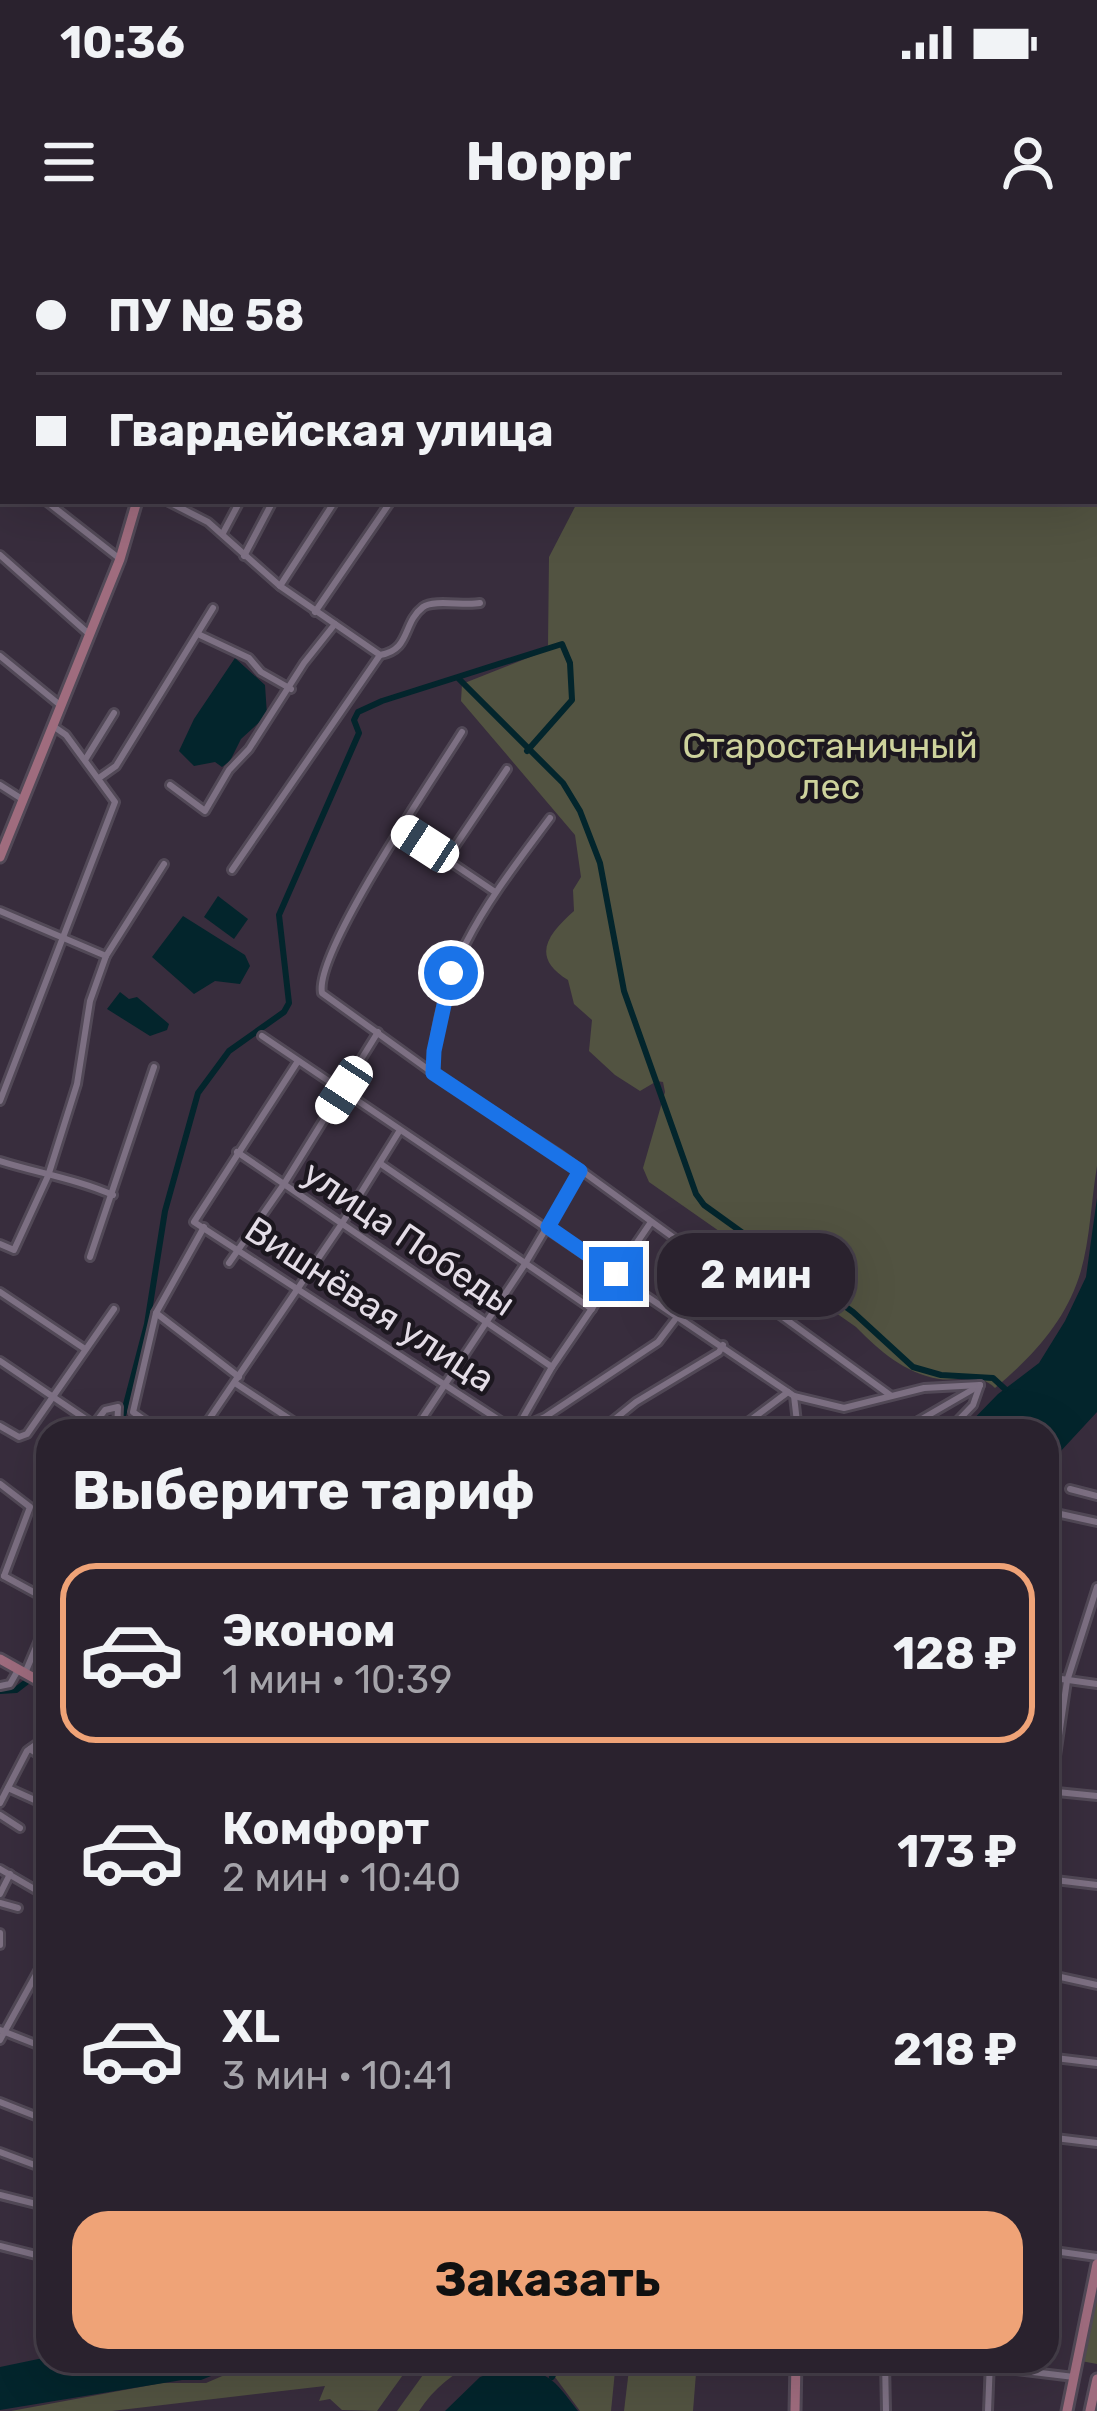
<!DOCTYPE html>
<html lang="ru">
<meta charset="utf-8">
<style>
:root{--surface:#2a222e;--page:#322a36;--text:#f1f3f6;--muted:#a5a4aa;--line:#463f4a;--accent:#efa377}
body{margin:0;font-family:Rubik,sans-serif;background:var(--page);color:var(--text);height:100vh;display:flex;flex-direction:column;font-size:45px;white-space:nowrap}
*{box-sizing:border-box;margin:0}
p{font-size:39px;color:var(--muted)}
.icon{flex:none;width:66px;height:66px;fill:none;stroke:currentColor;stroke-width:2;stroke-linecap:round;stroke-linejoin:round}
.map{position:relative;flex:1;overflow:hidden}
.sheet{position:absolute;left:36px;top:1179px;width:1023px;height:954px;display:flex;flex-direction:column;background:var(--surface);border-radius:36px;box-shadow:0 12px 48px #0002,0 0 0 3px var(--line)}
.sheet>*{flex:none}
.guide{position:absolute;left:0px;top:0px;width:1098px;height:264px;box-shadow:0 12px 48px #0002,0 0 0 3px var(--line);display:grid;align-content:center;height:264px;padding:0 36px;background:var(--surface)}
.end{position:absolute;width:54px;height:54px;margin:-27px;border:15px solid #1a73e8;background:#fff;box-shadow:0 0 0 6px #fff}
.from{border-radius:50%}
.bubble{position:absolute;height:84px;border-radius:36px;background:var(--surface);box-shadow:0 12px 48px #0002,0 0 0 3px var(--line);font-size:39px;font-weight:700;line-height:84px;text-align:center}
.car{position:absolute;width:36px;height:72px;margin:-36px -18px;border-radius:15px;box-shadow:0 0 9px 3px #0007;background:linear-gradient(#fff 24%,#345 0 40%,#fff 0 76%,#345 0 86%,#fff 0)}
.guide b{display:flex;align-items:center;gap:42px;height:114px;font-size:45px}
.guide b+b{border-top:3px solid var(--line)}
.guide i{width:30px;height:30px;background:var(--text)}
ul{padding:0;list-style:none}
li{display:flex;align-items:center;gap:36px;height:180px;margin:0 24px 18px;padding:0 12px;border:6px solid transparent;border-radius:36px}
li div{flex:1}
li b{display:block;font-size:45px}
li em{font-style:normal;font-weight:700}
li.active{border-color:var(--accent)}
li>.icon{width:108px;height:108px;stroke-width:1.5}
h2{padding:0 36px;font-size:54px;line-height:144px}
.button{display:flex;gap:24px;margin-top:auto;padding:24px 36px}
.button a{flex:1;height:138px;border-radius:36px;background:var(--accent);color:#111;font-size:48px;font-weight:700;line-height:138px;text-align:center}
.status{display:flex;justify-content:space-between;align-items:center;height:84px;padding:0 60px;background:var(--surface);direction:ltr}
.status svg{height:33px;fill:currentColor}
header{display:flex;justify-content:space-between;align-items:center;height:156px;padding:0 36px;background:var(--surface);font-size:54px;font-weight:700}
.map>svg:first-child{display:block}
</style>
<div class="status"><b>10:36</b><svg viewBox="0 0 49 12"><path d="M0 12V9h3v3zM5 12V6h3v6zM10 12V3h3v9zM15 12V0h3v12zM26 1h20v11H26zM47 4h2v5h-2z"/></svg></div>
<header><svg class="icon" aria-label="menu" viewBox="0 0 24 24"><path d="M4 6h16M4 12h16M4 18h16"/></svg>Hoppr<svg class="icon" aria-label="person" viewBox="0 0 24 24"><circle cx="12" cy="8" r="4"/><path d="M4 21q1-7 8-7t8 7"/></svg></header>
<div class="map">
<svg width="1097" height="2171" viewBox="0 0 1097 2171">
<rect width="100%" height="100%" fill="#382d3d"/>
<g fill="#525341">
<path d="M585,0H1097V926C1091,961 1090,1004 1079,1037C1064,1083 1031,1118 995,1148C978,1131 959,1142 939,1139C904,1133 880,1111 856,1087L649,942L643,928L665,852L663,842L657,841L640,851L615,835L589,811L592,780L574,764L568,740C530,717 548,694 574,671L573,650L581,637L575,595L461,461L462,444L543,412L548,405L549,317L578,261H1095V3Z"/>
<polygon points="1097,2044 1097,2124 1081,2121"/>
<polygon points="257,2121 413,2121 377,2171 342,2170 330,2159 319,2161 325,2146 112,2171 11,2171 162,2143 206,2143"/>
<path d="M433,2121H480C454,2132 434,2148 419,2171H397Z"/>
<polygon points="563,2121 616,2121 611,2171 580,2171 555,2137"/>
<polygon points="630,2121 697,2121 693,2171 624,2171"/>
</g>
<g fill="#03252c">
<polygon points="235,418 265,445 267,475 241,499 230,521 222,527 215,522 194,526 179,511 194,479"/>
<polygon points="218,656 248,679 234,699 204,677"/>
<polygon points="183,676 245,715 250,726 240,744 215,741 194,754 152,717"/>
<polygon points="120,752 129,759 137,757 169,784 167,790 150,796 107,769"/>
<polygon points="1097,958 1097,1172 1047,1226 1047,1191 962,1191 998,1154 1039,1123 1065,1081 1086,1037"/>
<polygon points="48,2117 48,2121 249,2121 201,2140 182,2140 0,2170 0,2127"/>
<path d="M500,2130C547,2129 551,2135 578,2171H445L480,2137Z"/>
</g>
<g fill="none" stroke-linecap="round" stroke-linejoin="round">
<g stroke="#03252c" stroke-width="6">
<polyline points="459,439 563,543 580,571 600,623 624,751 696,954 704,965 853,1072 913,1127 941,1135 993,1138 1005,1149"/>
<polyline points="119,1191 147,1084 165,971 198,853 229,811 284,772 289,763 279,675 359,493 354,480 358,472 382,461 562,404 570,423 572,460 527,511"/>
<polyline points="32,1433 48,1394"/>
<polyline points="0,1451 16,1450 29,1440"/>
<polyline points="552,2137 560,2121"/>
</g>
<defs>
<g id="minor">
<polyline points="80,0 84,3"/>
<polyline points="242,0 246,3"/>
<polyline points="141,3 144,0"/>
<polyline points="151,3 154,0"/>
<polyline points="295,3 297,0"/>
<polyline points="396,3 397,0"/>
<polyline points="468,3 470,0"/>
<polyline points="551,3 553,0"/>
<polyline points="0,30 3,32"/>
<polyline points="0,226 3,221"/>
<polyline points="46,261 120,319"/>
<path d="M167,261L208,282L280,346L380,415C411,410 402,383 423,367C434,359 464,366 480,363"/>
<polyline points="223,293 240,261"/>
<polyline points="0,315 89,394"/>
<polyline points="244,316 273,261"/>
<polyline points="280,346 335,261"/>
<polyline points="315,372 391,261"/>
<polyline points="200,395 249,418 261,432 291,449"/>
<polyline points="0,416 60,465"/>
<path d="M462,492C435,536 314,712 322,753L433,833L560,915L890,1155"/>
<polyline points="85,520 114,473"/>
<polyline points="99,538 116,526 213,368"/>
<polyline points="0,545 22,559"/>
<polyline points="170,545 205,571 229,530 249,509 304,423 335,384"/>
<polyline points="403,590 495,652"/>
<polyline points="447,618 507,529"/>
<polyline points="232,630 380,415"/>
<polyline points="0,671 106,716"/>
<polyline points="262,796 794,1156 844,1168 924,1148 980,1145"/>
<polyline points="298,821 194,982 516,1191"/>
<path d="M433,833C435,726 490,659 550,578"/>
<polyline points="0,861 115,562 66,495 53,486"/>
<polyline points="237,912 552,1127"/>
<path d="M0,921C38,933 77,939 113,955"/>
<polyline points="381,924 592,1069"/>
<polyline points="0,1004 14,1010 48,936 77,844 90,761 106,716 164,624"/>
<polyline points="90,1017 154,827"/>
<polyline points="229,1023 284,944 378,792"/>
<polyline points="0,1052 85,1109"/>
<polyline points="156,1073 239,1137"/>
<polyline points="0,1121 93,1184"/>
<polyline points="235,1143 308,1191"/>
<polyline points="794,1156 798,1191"/>
<polyline points="0,1186 19,1197 27,1194 114,1069"/>
<polyline points="515,1190 545,1177 658,1102 715,1027"/>
<polyline points="516,1190 552,1127 651,982"/>
<polyline points="89,1191 105,1170 118,1167 117,1191"/>
<polyline points="160,1191 133,1172 156,1073 204,987"/>
<polyline points="201,1191 341,985 400,890"/>
<polyline points="414,1191 525,1024 580,931"/>
<polyline points="600,1191 636,1162 719,1112 723,1105"/>
<polyline points="736,1191 788,1152"/>
<polyline points="901,1191 977,1147"/>
<polyline points="948,1191 973,1165 980,1145"/>
<polyline points="0,1244 30,1267 4,1336"/>
<polyline points="1070,1249 1097,1256"/>
<polyline points="1047,1271 1097,1282"/>
<polyline points="4,1336 48,1360"/>
<polyline points="25,1433 48,1379"/>
<polyline points="1047,1437 1097,1444"/>
<polyline points="39,1441 48,1416"/>
<polyline points="0,1446 10,1444 18,1430"/>
<polyline points="30,1509 48,1521"/>
<polyline points="8,1548 48,1566"/>
<polyline points="1047,1551 1097,1556"/>
<polyline points="0,1563 27,1511 41,1501 48,1486"/>
<polyline points="0,1575 20,1588"/>
<polyline points="1047,1577 1067,1441 1097,1347"/>
<polyline points="46,1608 48,1610"/>
<polyline points="0,1629 48,1657"/>
<polyline points="1047,1639 1097,1645"/>
<polyline points="0,1654 10,1634"/>
<polyline points="0,1663 18,1668"/>
<polyline points="0,1693 0,1705"/>
<polyline points="1047,1734 1097,1745"/>
<polyline points="0,1790 48,1809"/>
<polyline points="0,1800 48,1713"/>
<polyline points="1047,1817 1097,1823"/>
<polyline points="0,1862 48,1881"/>
<polyline points="1047,1897 1097,1903"/>
<polyline points="0,1912 48,1930"/>
<polyline points="0,1955 48,1967"/>
<polyline points="0,2006 48,2018"/>
<polyline points="1047,2010 1097,2017"/>
<polyline points="885,2121 886,2171"/>
<polyline points="942,2121 1074,2137"/>
<polyline points="988,2171 990,2121"/>
</g>
<g id="major">
<polyline points="0,154 3,156"/>
<polyline points="0,617 120,319 137,261"/>
<polyline points="0,1419 48,1446"/>
<polyline points="795,2171 796,2121"/>
<polyline points="1067,2171 1097,2024"/>
<polyline points="1090,2171 1097,2139"/>
</g>
</defs>
<use href="#minor" stroke="#524957" stroke-width="12"/>
<use href="#major" stroke="#524957" stroke-width="15"/>
<use href="#minor" stroke="#7d7083" stroke-width="6"/>
<use href="#major" stroke="#9f6c7e" stroke-width="9"/>
</g>
<g fill="none" stroke-linecap="round" stroke-linejoin="round">
<polyline stroke="#1a73e8" stroke-width="15" points="451,733 434,811 433,833 580,931 548,987 616,1034"/>
</g>
<g text-anchor="middle" dominant-baseline="central" stroke-width="9" stroke-linejoin="round" paint-order="stroke">
<g font-size="36" fill="#cdd29c" stroke="#1c171f">
<text x="830" y="505">Старостаничный<tspan x="830" dy="41">лес</tspan></text>
</g>
<g font-size="36" fill="#e4dde7" stroke="#1c171f">
<text transform="translate(409 998) rotate(34)">улица Победы</text>
<text transform="translate(370 1064) rotate(33)">Вишнёвая улица</text>
</g>
</g>
</svg>
<i class="end from" style="left:451px;top:733px"></i>
<i class="end" style="left:616px;top:1034px"></i>
<div class="bubble" style="left:657px;top:993px;width:198px">2 мин</div>
<i class="car" style="left:425px;top:604px;rotate:303deg"></i>
<i class="car" style="left:344px;top:850px;rotate:213deg"></i>
<div class="guide">
<b><i class="from"></i>ПУ № 58</b>
<b><i></i>Гвардейская улица</b>
</div>
<section class="sheet">
<h2>Выберите тариф</h2>
<ul>
<li class="active"><svg class="icon" aria-label="car" viewBox="0 0 24 24"><path d="M5 17H2v-5l4-1 3-4h7l3 4 3 1v5h-3M9 17h6M6 11h13"/><circle cx="7" cy="17" r="2"/><circle cx="17" cy="17" r="2"/></svg><div><b>Эконом</b><p>1 мин · 10:39</p></div><em>128 ₽</em></li>
<li><svg class="icon" aria-label="car" viewBox="0 0 24 24"><path d="M5 17H2v-5l4-1 3-4h7l3 4 3 1v5h-3M9 17h6M6 11h13"/><circle cx="7" cy="17" r="2"/><circle cx="17" cy="17" r="2"/></svg><div><b>Комфорт</b><p>2 мин · 10:40</p></div><em>173 ₽</em></li>
<li><svg class="icon" aria-label="car" viewBox="0 0 24 24"><path d="M5 17H2v-5l4-1 3-4h7l3 4 3 1v5h-3M9 17h6M6 11h13"/><circle cx="7" cy="17" r="2"/><circle cx="17" cy="17" r="2"/></svg><div><b>XL</b><p>3 мин · 10:41</p></div><em>218 ₽</em></li>
</ul>
<div class="button"><a>Заказать</a></div>
</section>
</div>
